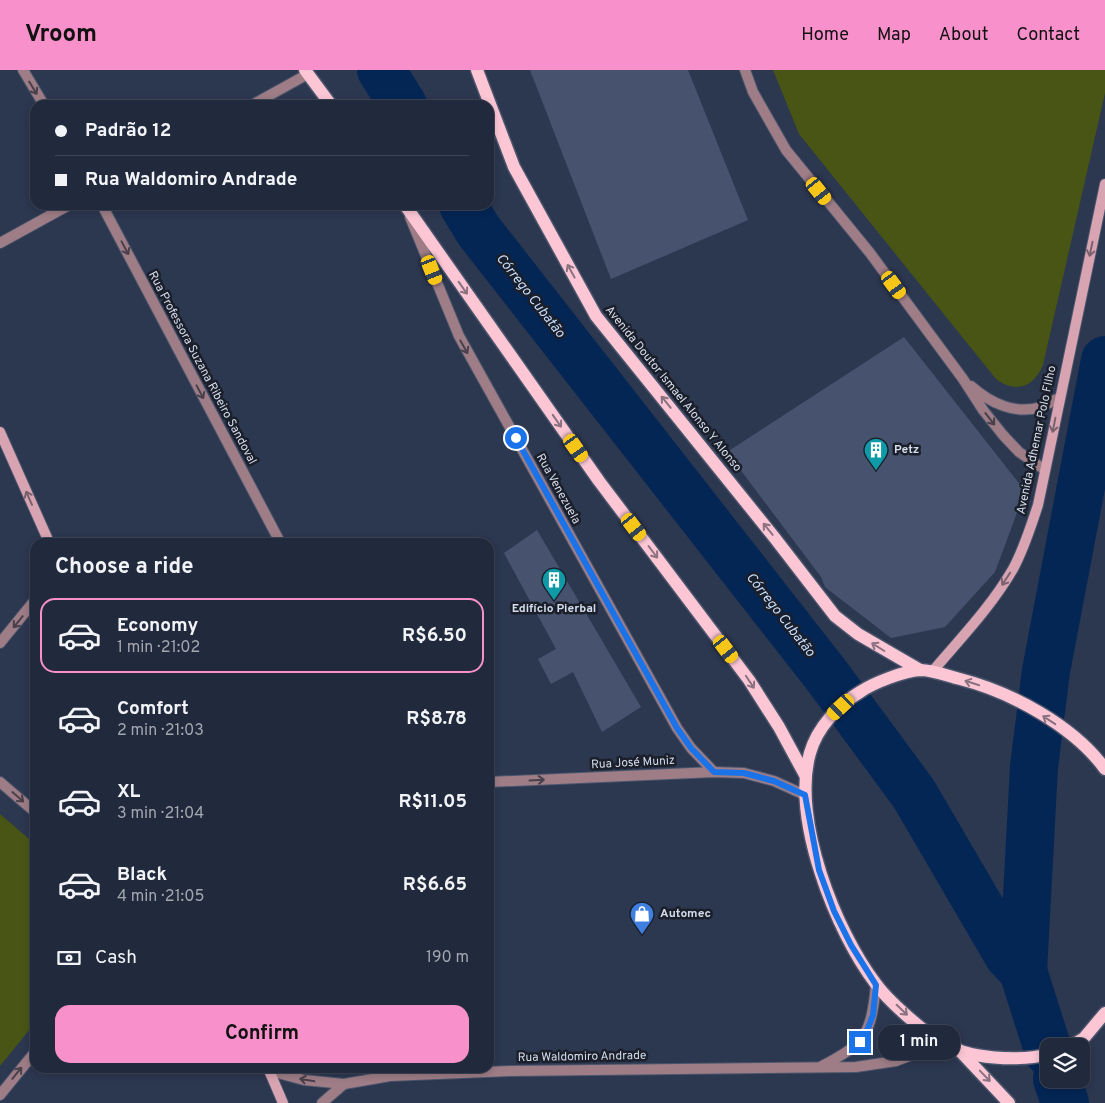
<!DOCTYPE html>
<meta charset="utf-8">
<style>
:root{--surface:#21293c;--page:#293143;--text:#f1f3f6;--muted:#a2a6af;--line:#3e4556;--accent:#f890cb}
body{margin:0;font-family:Overpass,sans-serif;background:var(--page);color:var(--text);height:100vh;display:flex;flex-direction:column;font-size:19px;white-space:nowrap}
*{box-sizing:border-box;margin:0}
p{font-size:16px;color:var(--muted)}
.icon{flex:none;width:28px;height:28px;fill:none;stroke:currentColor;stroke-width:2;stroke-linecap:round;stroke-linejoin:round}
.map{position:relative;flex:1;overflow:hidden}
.drawer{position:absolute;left:30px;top:468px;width:464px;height:535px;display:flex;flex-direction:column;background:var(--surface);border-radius:15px;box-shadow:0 2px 8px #0003,0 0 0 1px var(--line)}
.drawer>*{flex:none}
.banner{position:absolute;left:30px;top:30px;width:464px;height:110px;border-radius:15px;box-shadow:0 2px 8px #0003,0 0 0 1px var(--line);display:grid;align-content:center;height:110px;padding:0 25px;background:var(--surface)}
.buttons{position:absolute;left:1040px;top:968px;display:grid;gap:10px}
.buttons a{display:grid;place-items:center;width:50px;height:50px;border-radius:10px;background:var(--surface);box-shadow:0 2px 8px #0003,0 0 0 1px var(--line);font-size:25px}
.end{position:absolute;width:22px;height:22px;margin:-11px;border:6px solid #1a73e8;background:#fff;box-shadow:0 0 0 2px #fff}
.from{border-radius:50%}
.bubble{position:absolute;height:35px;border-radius:15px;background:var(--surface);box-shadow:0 2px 8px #0003,0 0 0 1px var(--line);font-size:16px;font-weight:700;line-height:35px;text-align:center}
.car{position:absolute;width:15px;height:30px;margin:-15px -8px;border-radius:6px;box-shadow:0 0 4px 1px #0007;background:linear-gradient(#f5c518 24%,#345 0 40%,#f5c518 0 76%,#345 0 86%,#f5c518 0)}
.banner b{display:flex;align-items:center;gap:18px;height:48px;font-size:19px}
.banner b+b{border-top:1px solid var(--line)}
.banner i{width:12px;height:12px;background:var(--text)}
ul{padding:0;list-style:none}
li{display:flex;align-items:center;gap:15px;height:75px;margin:0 10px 8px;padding:0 15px;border:2px solid transparent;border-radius:15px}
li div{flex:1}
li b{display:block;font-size:19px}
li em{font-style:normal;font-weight:700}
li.current{border-color:var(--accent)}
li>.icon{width:45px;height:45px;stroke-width:1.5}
h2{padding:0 25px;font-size:22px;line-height:60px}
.pay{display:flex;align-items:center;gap:12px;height:55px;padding:0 25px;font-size:19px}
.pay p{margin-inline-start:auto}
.button{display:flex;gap:10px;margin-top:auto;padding:10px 25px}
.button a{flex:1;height:58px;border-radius:15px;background:var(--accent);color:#111;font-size:20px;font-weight:700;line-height:58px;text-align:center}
header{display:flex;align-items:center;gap:30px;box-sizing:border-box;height:70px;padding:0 25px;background:var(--accent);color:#111}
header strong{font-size:24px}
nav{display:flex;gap:28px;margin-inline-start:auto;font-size:18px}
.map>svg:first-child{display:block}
</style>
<header>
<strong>Vroom</strong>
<nav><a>Home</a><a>Map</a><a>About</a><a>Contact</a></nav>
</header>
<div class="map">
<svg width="1105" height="1033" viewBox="0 0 1105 1033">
<rect width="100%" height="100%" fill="#2c3750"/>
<g fill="#495515">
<path d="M773,0H1105V23L1043,295C1034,317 1016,324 996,309L799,64Z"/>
<polygon points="0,744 35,774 35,953 0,996"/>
</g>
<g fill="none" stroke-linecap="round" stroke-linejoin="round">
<g stroke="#042655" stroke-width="48">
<polyline points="381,0 403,35"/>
<polyline points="463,135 478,160 827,606 914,724 1008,885 1023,901 1049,983"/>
<polyline points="1023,901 1034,697 1046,601 1105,290"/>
<polyline points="1057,1009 1065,1033"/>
</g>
</g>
<g fill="#47536e">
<polygon points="530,0 688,0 748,150 611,209"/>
<polygon points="904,267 1025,421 995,502 945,557 891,568 825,517 821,507 727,382"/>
<polygon points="537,460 641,637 602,662 573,602 551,614 538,589 556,579 504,483"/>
</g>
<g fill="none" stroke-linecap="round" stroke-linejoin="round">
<defs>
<g id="street">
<polyline points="23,0 44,35"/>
<polyline points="745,0 753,22 786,80 870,183 963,309 983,340 1003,365 1019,382 1045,400"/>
<polyline points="252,35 308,4"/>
<polyline points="102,135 280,472"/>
<polyline points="410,147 459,266 677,658 691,678 714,702"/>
<polyline points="0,173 69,135"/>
<path d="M971,316C990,333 1015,345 1041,337C1047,335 1053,331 1059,328"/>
<polyline points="0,573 35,530"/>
<polyline points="0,712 35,742"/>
<polyline points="489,712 714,702 744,703 774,711 805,725"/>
<path d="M822,996C866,973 871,964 876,915"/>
<polyline points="270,1001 304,1010 344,1014 390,1006 510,1001 856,997 896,991 943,973"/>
<polyline points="0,1025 35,982"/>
<polyline points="322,1033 344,1014"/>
</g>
<g id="secondary">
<polyline points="0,362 49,472"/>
<path d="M932,602C960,569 991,537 1013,499C1024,479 1031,456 1038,435L1105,114"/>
<polyline points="268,998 283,1033"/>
</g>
<g id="primary">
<polyline points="305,0 331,35"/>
<polyline points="477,0 514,97 596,246 774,467 835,546 858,564 920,600"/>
<polyline points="405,135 599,411 749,610 779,657 805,705"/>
<polyline points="1071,976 1084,968 1105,943"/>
<polyline points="959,980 1009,1033"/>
<path d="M1049,984C1019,992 969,989 942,973C923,961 889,932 876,914C836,862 791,749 810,683C817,658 838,635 860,622C873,613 904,601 920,600C933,600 948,606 960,609C1011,622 1074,656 1105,699"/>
</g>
</defs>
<use href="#street" stroke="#4a556c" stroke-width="12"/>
<use href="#secondary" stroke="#4a556c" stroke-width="12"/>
<use href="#primary" stroke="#4a556c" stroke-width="15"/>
<use href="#street" stroke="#9e7d86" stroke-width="10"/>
<use href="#secondary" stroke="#d8a4b2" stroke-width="10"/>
<use href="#primary" stroke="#fcc6d5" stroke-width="12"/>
</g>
<defs><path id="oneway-shaft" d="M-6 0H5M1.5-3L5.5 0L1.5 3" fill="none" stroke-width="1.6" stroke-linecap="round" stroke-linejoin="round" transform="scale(1.25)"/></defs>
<g stroke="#48404a">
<use href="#oneway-shaft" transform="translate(33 18) rotate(59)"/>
<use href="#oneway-shaft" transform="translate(125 178) rotate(62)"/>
<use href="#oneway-shaft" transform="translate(464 277) rotate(61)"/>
<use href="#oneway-shaft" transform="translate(200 322) rotate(62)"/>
<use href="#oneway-shaft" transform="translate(990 349) rotate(52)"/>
<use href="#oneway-shaft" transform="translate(18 552) rotate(129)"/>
<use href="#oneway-shaft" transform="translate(537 710) rotate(-3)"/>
<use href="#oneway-shaft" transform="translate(18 727) rotate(41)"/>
<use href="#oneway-shaft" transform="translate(17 1003) rotate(-51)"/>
<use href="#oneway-shaft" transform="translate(307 1010) rotate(-170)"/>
</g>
<g stroke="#79626e">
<use href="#oneway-shaft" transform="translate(1091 179) rotate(102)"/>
<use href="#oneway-shaft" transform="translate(1054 355) rotate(101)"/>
<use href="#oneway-shaft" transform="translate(29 428) rotate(-114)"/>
<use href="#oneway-shaft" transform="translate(1006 509) rotate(123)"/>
</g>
<g stroke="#8b7280">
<use href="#oneway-shaft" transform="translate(571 201) rotate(-119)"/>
<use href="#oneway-shaft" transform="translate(463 218) rotate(55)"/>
<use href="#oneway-shaft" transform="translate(666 332) rotate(-129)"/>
<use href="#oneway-shaft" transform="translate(557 351) rotate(55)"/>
<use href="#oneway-shaft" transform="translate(768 459) rotate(-129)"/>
<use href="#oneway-shaft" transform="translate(653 482) rotate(53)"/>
<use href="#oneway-shaft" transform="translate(878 577) rotate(-148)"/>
<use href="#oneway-shaft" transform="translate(750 612) rotate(56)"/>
<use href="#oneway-shaft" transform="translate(972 613) rotate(-162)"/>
<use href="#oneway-shaft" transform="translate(1049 650) rotate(-147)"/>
<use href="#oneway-shaft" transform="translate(902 940) rotate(44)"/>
<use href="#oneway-shaft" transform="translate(985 1006) rotate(46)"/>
</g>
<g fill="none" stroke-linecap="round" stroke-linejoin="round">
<polyline stroke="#1a73e8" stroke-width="6" points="516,368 677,658 691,678 714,702 744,703 774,711 805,725 819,800 834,841 851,875 876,915 873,945 868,958 860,972"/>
</g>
<defs>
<symbol id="building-pin" viewBox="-11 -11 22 30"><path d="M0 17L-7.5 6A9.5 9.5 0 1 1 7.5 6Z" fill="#0f9aa8" stroke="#1a1f2a"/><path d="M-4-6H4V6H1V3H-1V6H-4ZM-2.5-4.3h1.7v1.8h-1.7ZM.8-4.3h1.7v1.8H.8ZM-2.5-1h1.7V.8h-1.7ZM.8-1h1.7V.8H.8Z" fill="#fff"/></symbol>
<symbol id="shop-pin" viewBox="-11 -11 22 30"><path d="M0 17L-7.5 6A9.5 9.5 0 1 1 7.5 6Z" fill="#3f7fe0" stroke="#1a1f2a"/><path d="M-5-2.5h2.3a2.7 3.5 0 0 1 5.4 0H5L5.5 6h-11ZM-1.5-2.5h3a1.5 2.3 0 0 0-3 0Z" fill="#fff"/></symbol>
</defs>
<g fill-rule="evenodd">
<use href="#building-pin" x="862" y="366" width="28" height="38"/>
<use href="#building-pin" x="540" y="496" width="28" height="38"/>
<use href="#shop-pin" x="628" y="830" width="28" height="38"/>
</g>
<g text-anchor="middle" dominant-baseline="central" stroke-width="5" stroke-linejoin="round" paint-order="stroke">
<g font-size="12" fill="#d4dcec" stroke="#1a1f2a">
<text transform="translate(202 298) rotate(62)">Rua Professora Suzana Ribeiro Sandoval</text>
<text transform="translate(673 319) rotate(51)">Avenida Doutor Ismael Alonso Y Alonso</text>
<text transform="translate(1037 370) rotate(-78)">Avenida Adhemar Polo FIlho</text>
<text transform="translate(558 419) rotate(61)">Rua Venezuela</text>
<text transform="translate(633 693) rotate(-3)">Rua José Muniz</text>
<text transform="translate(582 987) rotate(-1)">Rua Waldomiro Andrade</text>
</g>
<g font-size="12" font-weight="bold" fill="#d4dcec" stroke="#1a1f2a" text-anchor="start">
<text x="894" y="380">Petz</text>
<text x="554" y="539" text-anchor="middle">Edifício Pierbal</text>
<text x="660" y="844">Automec</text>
</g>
<g font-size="14" font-style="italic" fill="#c7ddfd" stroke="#1a1f2a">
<text transform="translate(530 226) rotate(52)">Córrego Cubatão</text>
<text transform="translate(780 545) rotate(52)">Córrego Cubatão</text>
</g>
</g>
</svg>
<div class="buttons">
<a><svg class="icon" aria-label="layers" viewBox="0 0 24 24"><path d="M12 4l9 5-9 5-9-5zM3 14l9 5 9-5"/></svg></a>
</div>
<i class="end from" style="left:516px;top:368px"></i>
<i class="end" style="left:860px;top:972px"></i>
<div class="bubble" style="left:878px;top:955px;width:82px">1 min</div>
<i class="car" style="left:819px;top:121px;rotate:141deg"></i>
<i class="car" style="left:432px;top:200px;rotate:158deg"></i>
<i class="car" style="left:894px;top:215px;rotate:144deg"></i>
<i class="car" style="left:576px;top:378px;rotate:145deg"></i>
<i class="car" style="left:634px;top:457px;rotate:143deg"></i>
<i class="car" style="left:726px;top:579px;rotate:143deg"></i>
<i class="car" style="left:841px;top:637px;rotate:227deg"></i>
<div class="banner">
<b><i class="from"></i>Padrão 12</b>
<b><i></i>Rua Waldomiro Andrade</b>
</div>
<section class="drawer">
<h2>Choose a ride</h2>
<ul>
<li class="current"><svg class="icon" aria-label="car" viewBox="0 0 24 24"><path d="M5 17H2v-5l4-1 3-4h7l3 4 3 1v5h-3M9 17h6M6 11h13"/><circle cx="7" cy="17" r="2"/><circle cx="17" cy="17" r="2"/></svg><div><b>Economy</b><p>1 min · 21:02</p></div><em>R$6.50</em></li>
<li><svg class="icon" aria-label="car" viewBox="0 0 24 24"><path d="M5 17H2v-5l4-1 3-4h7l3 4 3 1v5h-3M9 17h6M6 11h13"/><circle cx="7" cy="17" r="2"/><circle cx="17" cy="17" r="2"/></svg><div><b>Comfort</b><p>2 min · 21:03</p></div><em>R$8.78</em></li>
<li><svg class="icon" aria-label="car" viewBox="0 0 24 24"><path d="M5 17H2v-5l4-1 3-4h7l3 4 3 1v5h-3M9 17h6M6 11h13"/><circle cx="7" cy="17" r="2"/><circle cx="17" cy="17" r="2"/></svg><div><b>XL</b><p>3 min · 21:04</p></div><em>R$11.05</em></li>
<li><svg class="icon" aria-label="car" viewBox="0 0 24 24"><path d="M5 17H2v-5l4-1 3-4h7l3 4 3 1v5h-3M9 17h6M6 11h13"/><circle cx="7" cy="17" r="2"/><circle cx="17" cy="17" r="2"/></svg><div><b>Black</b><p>4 min · 21:05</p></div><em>R$6.65</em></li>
</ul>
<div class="pay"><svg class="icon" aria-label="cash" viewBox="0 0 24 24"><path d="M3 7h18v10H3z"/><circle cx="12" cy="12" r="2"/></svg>Cash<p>190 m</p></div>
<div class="button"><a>Confirm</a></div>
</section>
</div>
